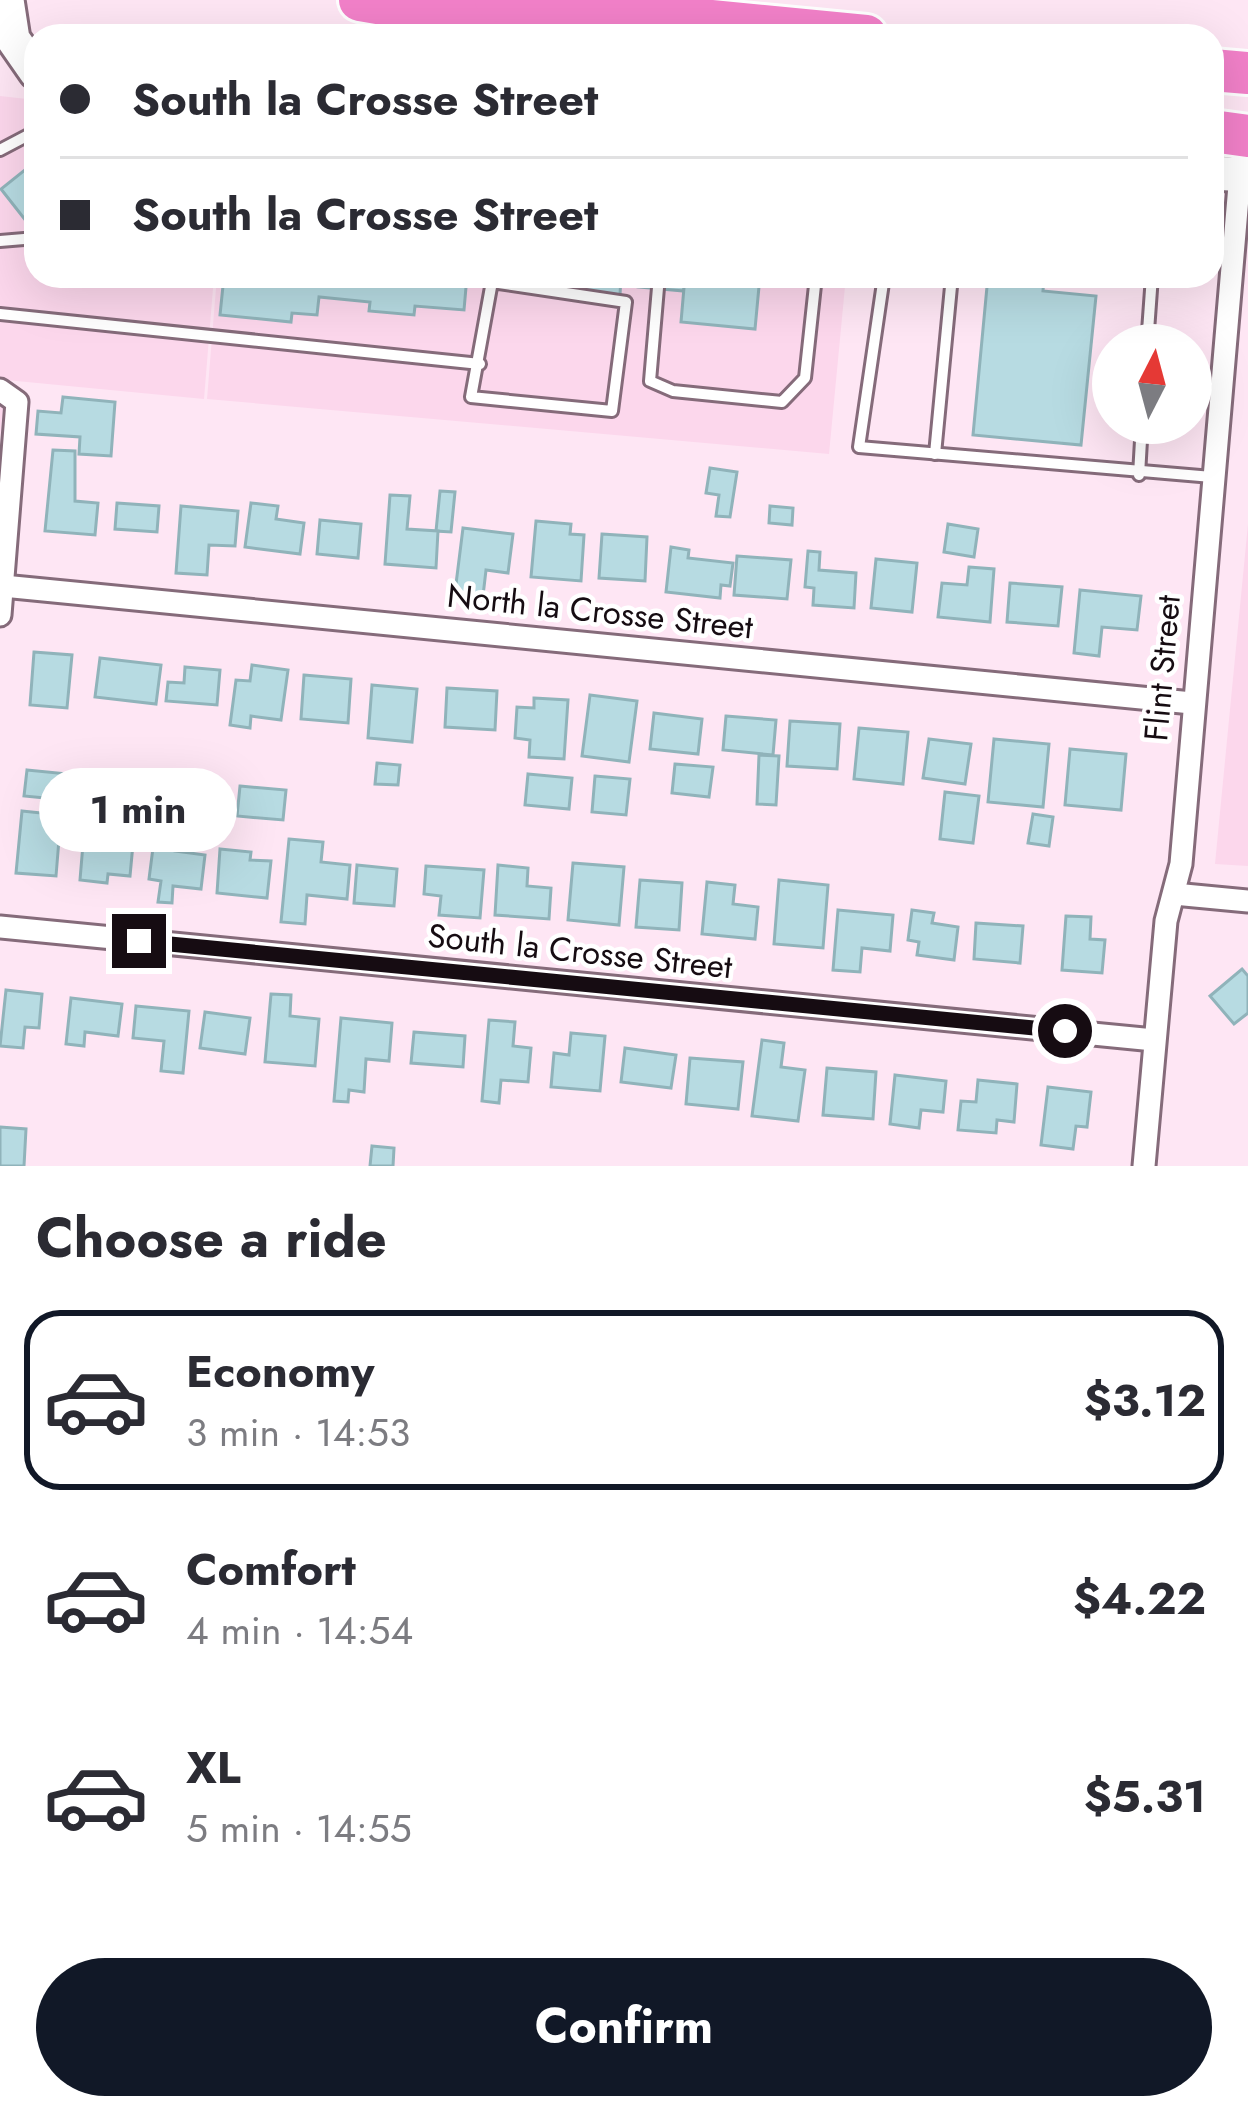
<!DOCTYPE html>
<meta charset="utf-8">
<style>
:root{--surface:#fff;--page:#f7f7f7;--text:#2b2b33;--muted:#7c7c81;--line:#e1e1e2;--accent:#111827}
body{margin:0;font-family:Jost,sans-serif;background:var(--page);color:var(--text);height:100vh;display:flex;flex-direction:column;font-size:45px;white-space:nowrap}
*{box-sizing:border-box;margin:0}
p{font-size:39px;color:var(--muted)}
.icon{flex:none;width:66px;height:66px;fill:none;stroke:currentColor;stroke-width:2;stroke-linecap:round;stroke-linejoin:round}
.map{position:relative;height:1166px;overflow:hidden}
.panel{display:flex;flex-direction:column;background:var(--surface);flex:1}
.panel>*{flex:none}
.top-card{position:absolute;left:24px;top:24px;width:1200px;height:264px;border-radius:36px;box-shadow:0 12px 48px #0002;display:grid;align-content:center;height:264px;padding:0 36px;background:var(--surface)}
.needle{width:78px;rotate:6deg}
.buttons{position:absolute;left:1092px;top:324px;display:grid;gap:24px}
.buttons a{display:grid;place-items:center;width:120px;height:120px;border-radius:50%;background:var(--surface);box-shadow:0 12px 48px #0002;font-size:60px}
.end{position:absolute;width:54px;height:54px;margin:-27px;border:15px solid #160c12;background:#fff;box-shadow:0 0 0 6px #fff}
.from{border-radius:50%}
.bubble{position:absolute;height:84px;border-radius:42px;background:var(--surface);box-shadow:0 12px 48px #0002;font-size:39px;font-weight:700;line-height:84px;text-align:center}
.top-card b{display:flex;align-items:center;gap:42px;height:114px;font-size:45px}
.top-card b+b{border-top:3px solid var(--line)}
.top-card i{width:30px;height:30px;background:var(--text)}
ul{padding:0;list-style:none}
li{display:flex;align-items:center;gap:36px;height:180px;margin:0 24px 18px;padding:0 12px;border:6px solid transparent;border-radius:36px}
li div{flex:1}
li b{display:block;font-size:45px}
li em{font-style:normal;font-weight:700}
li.active{border-color:var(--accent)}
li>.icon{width:108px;height:108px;stroke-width:1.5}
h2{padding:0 36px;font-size:54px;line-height:144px}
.cta{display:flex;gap:24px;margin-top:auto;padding:24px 36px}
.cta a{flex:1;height:138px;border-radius:72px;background:var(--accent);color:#fff;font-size:48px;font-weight:700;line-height:138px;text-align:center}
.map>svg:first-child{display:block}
</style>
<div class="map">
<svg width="1248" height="1166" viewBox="0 0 1248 1166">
<rect width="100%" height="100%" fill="#fee6f4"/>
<g fill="#fcd7ec">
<polygon points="0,96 36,100 36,276 214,276 204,399 6,380 0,437"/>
<polygon points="217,276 846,276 829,454 207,399"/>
<polygon points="1248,524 1248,866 1215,864"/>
</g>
<g fill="#b7dbe2" stroke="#90b3ba" stroke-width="3">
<polygon points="36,161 36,222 30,226 1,189"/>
<polygon points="224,276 467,276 464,310 415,306 414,315 369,311 370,302 319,297 317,315 292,313 291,322 220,315"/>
<polygon points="467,276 621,276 620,295 466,281"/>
<polygon points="639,276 685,278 684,291 638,287"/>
<polygon points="760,276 755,329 681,322 685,276"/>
<polygon points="988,276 1044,278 1043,291 1096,296 1081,445 973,435"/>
<polygon points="63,397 115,402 111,456 79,454 80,437 36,434 38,411 61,413"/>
<polygon points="53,450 75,451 75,501 98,503 95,535 45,531"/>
<polygon points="710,468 737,472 730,517 716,516 719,495 706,493"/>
<polygon points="440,491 455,492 451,532 436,531"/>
<polygon points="390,495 410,496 407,529 438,531 436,568 385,564"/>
<polygon points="117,503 159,506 157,532 115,529"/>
<polygon points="251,503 278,506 276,519 304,523 300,554 245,547"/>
<polygon points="181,506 238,511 235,546 209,545 207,575 176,573"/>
<polygon points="770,506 793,508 792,525 769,523"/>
<polygon points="320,520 361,524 358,558 317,554"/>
<polygon points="536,521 571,524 570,534 584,535 581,581 531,577"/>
<polygon points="948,524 978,529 974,557 944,552"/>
<polygon points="463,528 513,534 508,573 486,570 483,596 455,592"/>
<polygon points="602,534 647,537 645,581 599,578"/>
<polygon points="671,547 689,550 688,558 733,563 730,586 721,585 720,598 666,592"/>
<polygon points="808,551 820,552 819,570 856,573 854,608 813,605 814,588 805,587"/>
<polygon points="737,556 791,560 787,599 734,595"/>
<polygon points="876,559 917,563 912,612 871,608"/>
<polygon points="969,567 994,569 990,622 938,617 942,583 967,585"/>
<polygon points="1010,583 1062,587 1058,626 1007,622"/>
<polygon points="1080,590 1141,596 1137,630 1102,627 1099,656 1074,653"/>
<polygon points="34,652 72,655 67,708 30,705"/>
<polygon points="100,658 161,665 156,704 95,697"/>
<polygon points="252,665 288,670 281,720 251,716 250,728 230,725 236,680 250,681"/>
<polygon points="185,667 220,670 217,705 166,701 168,682 184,683"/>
<polygon points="304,675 351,679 348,723 301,719"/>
<polygon points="372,685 417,689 412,742 368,738"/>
<polygon points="447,688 497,691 495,730 445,727"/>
<polygon points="590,695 637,701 629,762 582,756"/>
<polygon points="534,698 568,700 564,759 529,757 530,740 515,738 517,707 534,708"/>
<polygon points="654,713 702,719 698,754 650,749"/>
<polygon points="726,716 776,720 773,755 723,750"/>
<polygon points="790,721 840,724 837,769 787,766"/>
<polygon points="859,728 908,732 903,784 854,779"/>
<polygon points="929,739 971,744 965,784 923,778"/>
<polygon points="994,739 1049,744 1043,807 988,802"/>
<polygon points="1070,749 1126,754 1121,810 1065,805"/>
<polygon points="759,755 779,756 776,805 757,804"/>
<polygon points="377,763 400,765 398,785 375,784"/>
<polygon points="675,764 713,767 709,797 672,793"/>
<polygon points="27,770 68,774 66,800 24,796"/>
<polygon points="528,774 572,778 569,809 525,805"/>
<polygon points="595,776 630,779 626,815 592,812"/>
<polygon points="176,784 216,789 213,817 173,812"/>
<polygon points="240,786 286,790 283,820 237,816"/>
<polygon points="945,792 979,796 973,843 940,839"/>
<polygon points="22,811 61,815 56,876 16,873"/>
<polygon points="1033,814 1053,817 1049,846 1028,843"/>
<polygon points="84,832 115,834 114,842 133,844 130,876 108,874 107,883 80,880"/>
<polygon points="289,839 323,842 321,862 350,865 347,899 307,895 305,924 281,922"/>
<polygon points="154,840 176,843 175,851 205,855 201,889 173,886 172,903 158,902 161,881 149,879"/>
<polygon points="220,849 251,852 250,860 271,861 267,898 217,893"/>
<polygon points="573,863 624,867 619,925 568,920"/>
<polygon points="357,865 397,869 394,906 354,903"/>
<polygon points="498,865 528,868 527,886 551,888 549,919 495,915"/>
<polygon points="426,866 484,870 480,918 439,915 441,896 424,894"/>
<polygon points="640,880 682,883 679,930 636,927"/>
<polygon points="779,880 828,885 823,948 774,944"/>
<polygon points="707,882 735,885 733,904 758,907 755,939 702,934"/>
<polygon points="838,910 893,915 890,951 862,948 860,972 833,970"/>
<polygon points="912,910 934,913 932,923 958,927 954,960 917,955 919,942 908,940"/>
<polygon points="1066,916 1091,917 1090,939 1105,940 1102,973 1062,970"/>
<polygon points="976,923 1023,926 1020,963 974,959"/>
<polygon points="1242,969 1248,976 1248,1013 1234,1024 1210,996"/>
<polygon points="6,990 42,994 39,1028 25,1027 23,1048 0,1046"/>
<polygon points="271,994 291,995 290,1016 319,1019 315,1066 265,1062"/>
<polygon points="71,998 122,1004 118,1036 85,1032 84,1046 66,1044"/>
<polygon points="136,1006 189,1011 183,1073 161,1071 164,1041 133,1038"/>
<polygon points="205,1012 250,1018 245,1054 200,1048"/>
<polygon points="341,1018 392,1023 389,1061 366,1059 364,1092 349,1090 348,1102 334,1101"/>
<polygon points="489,1020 515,1022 513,1046 531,1048 528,1082 501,1080 499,1103 482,1101"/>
<polygon points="414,1032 465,1036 463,1067 411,1063"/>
<polygon points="571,1033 605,1036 600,1091 551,1087 554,1053 569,1055"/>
<polygon points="762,1040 784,1043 781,1067 805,1070 798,1121 752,1116"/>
<polygon points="625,1048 676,1055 671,1088 621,1082"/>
<polygon points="690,1058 743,1062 738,1109 686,1104"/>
<polygon points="827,1068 876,1072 873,1119 823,1115"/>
<polygon points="895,1075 946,1081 943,1112 921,1110 919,1128 890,1124"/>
<polygon points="978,1080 1017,1084 1014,1122 997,1120 996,1133 958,1130 961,1101 976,1102"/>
<polygon points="1048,1087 1091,1092 1087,1127 1076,1126 1073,1149 1041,1145"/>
<polygon points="0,1127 26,1129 24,1166 0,1166"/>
<polygon points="372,1146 394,1148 393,1166 370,1166"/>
</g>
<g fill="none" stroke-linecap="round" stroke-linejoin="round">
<defs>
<g id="lane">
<polyline points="0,150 36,131"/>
<polyline points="0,241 36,238"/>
<polyline points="659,276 650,381 673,391 782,402 805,378 816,276"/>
<polyline points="884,276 859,447 1212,477"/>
<polyline points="492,282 626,302 612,411 471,397 493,276"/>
<polyline points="0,314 480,364"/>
<polyline points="1147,345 1152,276"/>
<polyline points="935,454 952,276"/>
<polyline points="1139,475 1142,423"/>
</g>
<g id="street">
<polyline points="0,390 17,402 0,615"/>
<polyline points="3,586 1192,703"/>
<polyline points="1174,894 1248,901"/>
<polyline points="0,927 1154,1040"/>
<polyline points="1144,1166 1166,921 1181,864 1240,174"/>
</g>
<g id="secondary">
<polyline points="7,0 13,39 36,72"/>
<polyline points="1212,173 1248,175"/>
</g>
<g id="highway">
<polyline points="360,0 530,29"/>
<polyline points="496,0 866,36"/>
<polyline points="1212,70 1248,73"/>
<polyline points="1212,131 1248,136"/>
</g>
</defs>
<use href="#lane" stroke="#856b7a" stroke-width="16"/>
<use href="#street" stroke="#856b7a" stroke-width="27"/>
<use href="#secondary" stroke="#856b7a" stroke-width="39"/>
<use href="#highway" stroke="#fff" stroke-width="48"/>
<use href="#lane" stroke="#fff" stroke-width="10"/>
<use href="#street" stroke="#fff" stroke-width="21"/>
<use href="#secondary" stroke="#fff" stroke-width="33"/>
<use href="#highway" stroke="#f281c9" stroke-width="42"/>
</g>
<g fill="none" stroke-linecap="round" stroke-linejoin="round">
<polyline stroke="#160c12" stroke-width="15" points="139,941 1065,1031"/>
</g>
<g text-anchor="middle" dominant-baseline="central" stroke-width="9" stroke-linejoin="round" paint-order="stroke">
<g font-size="33" fill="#160c12" stroke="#fff">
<text transform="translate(600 611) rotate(6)">North la Crosse Street</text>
<text transform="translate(1162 668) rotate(-85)">Flint Street</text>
<text transform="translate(580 951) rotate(6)">South la Crosse Street</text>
</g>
</g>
</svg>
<div class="buttons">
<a><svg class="needle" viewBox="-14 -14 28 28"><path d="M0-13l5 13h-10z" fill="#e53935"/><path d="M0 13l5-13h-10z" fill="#7c7c81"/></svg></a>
</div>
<i class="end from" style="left:1065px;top:1031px"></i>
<i class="end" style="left:139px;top:941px"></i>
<div class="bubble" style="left:39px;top:768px;width:198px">1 min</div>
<div class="top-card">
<b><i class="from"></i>South la Crosse Street</b>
<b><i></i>South la Crosse Street</b>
</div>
</div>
<section class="panel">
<h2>Choose a ride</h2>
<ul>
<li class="active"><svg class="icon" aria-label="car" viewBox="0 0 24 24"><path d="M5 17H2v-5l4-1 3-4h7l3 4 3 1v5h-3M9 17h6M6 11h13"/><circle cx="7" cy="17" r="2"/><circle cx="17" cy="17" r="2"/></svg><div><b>Economy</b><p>3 min · 14:53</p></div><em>$3.12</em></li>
<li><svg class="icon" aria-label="car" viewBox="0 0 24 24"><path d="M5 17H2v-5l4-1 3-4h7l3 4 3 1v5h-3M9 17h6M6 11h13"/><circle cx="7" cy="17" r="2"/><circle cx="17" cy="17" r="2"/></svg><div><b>Comfort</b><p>4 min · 14:54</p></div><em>$4.22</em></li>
<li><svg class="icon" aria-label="car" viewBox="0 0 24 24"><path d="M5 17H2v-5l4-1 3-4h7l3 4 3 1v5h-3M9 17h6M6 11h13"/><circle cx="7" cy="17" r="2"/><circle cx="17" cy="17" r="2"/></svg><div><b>XL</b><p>5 min · 14:55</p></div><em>$5.31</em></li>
</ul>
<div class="cta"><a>Confirm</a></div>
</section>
